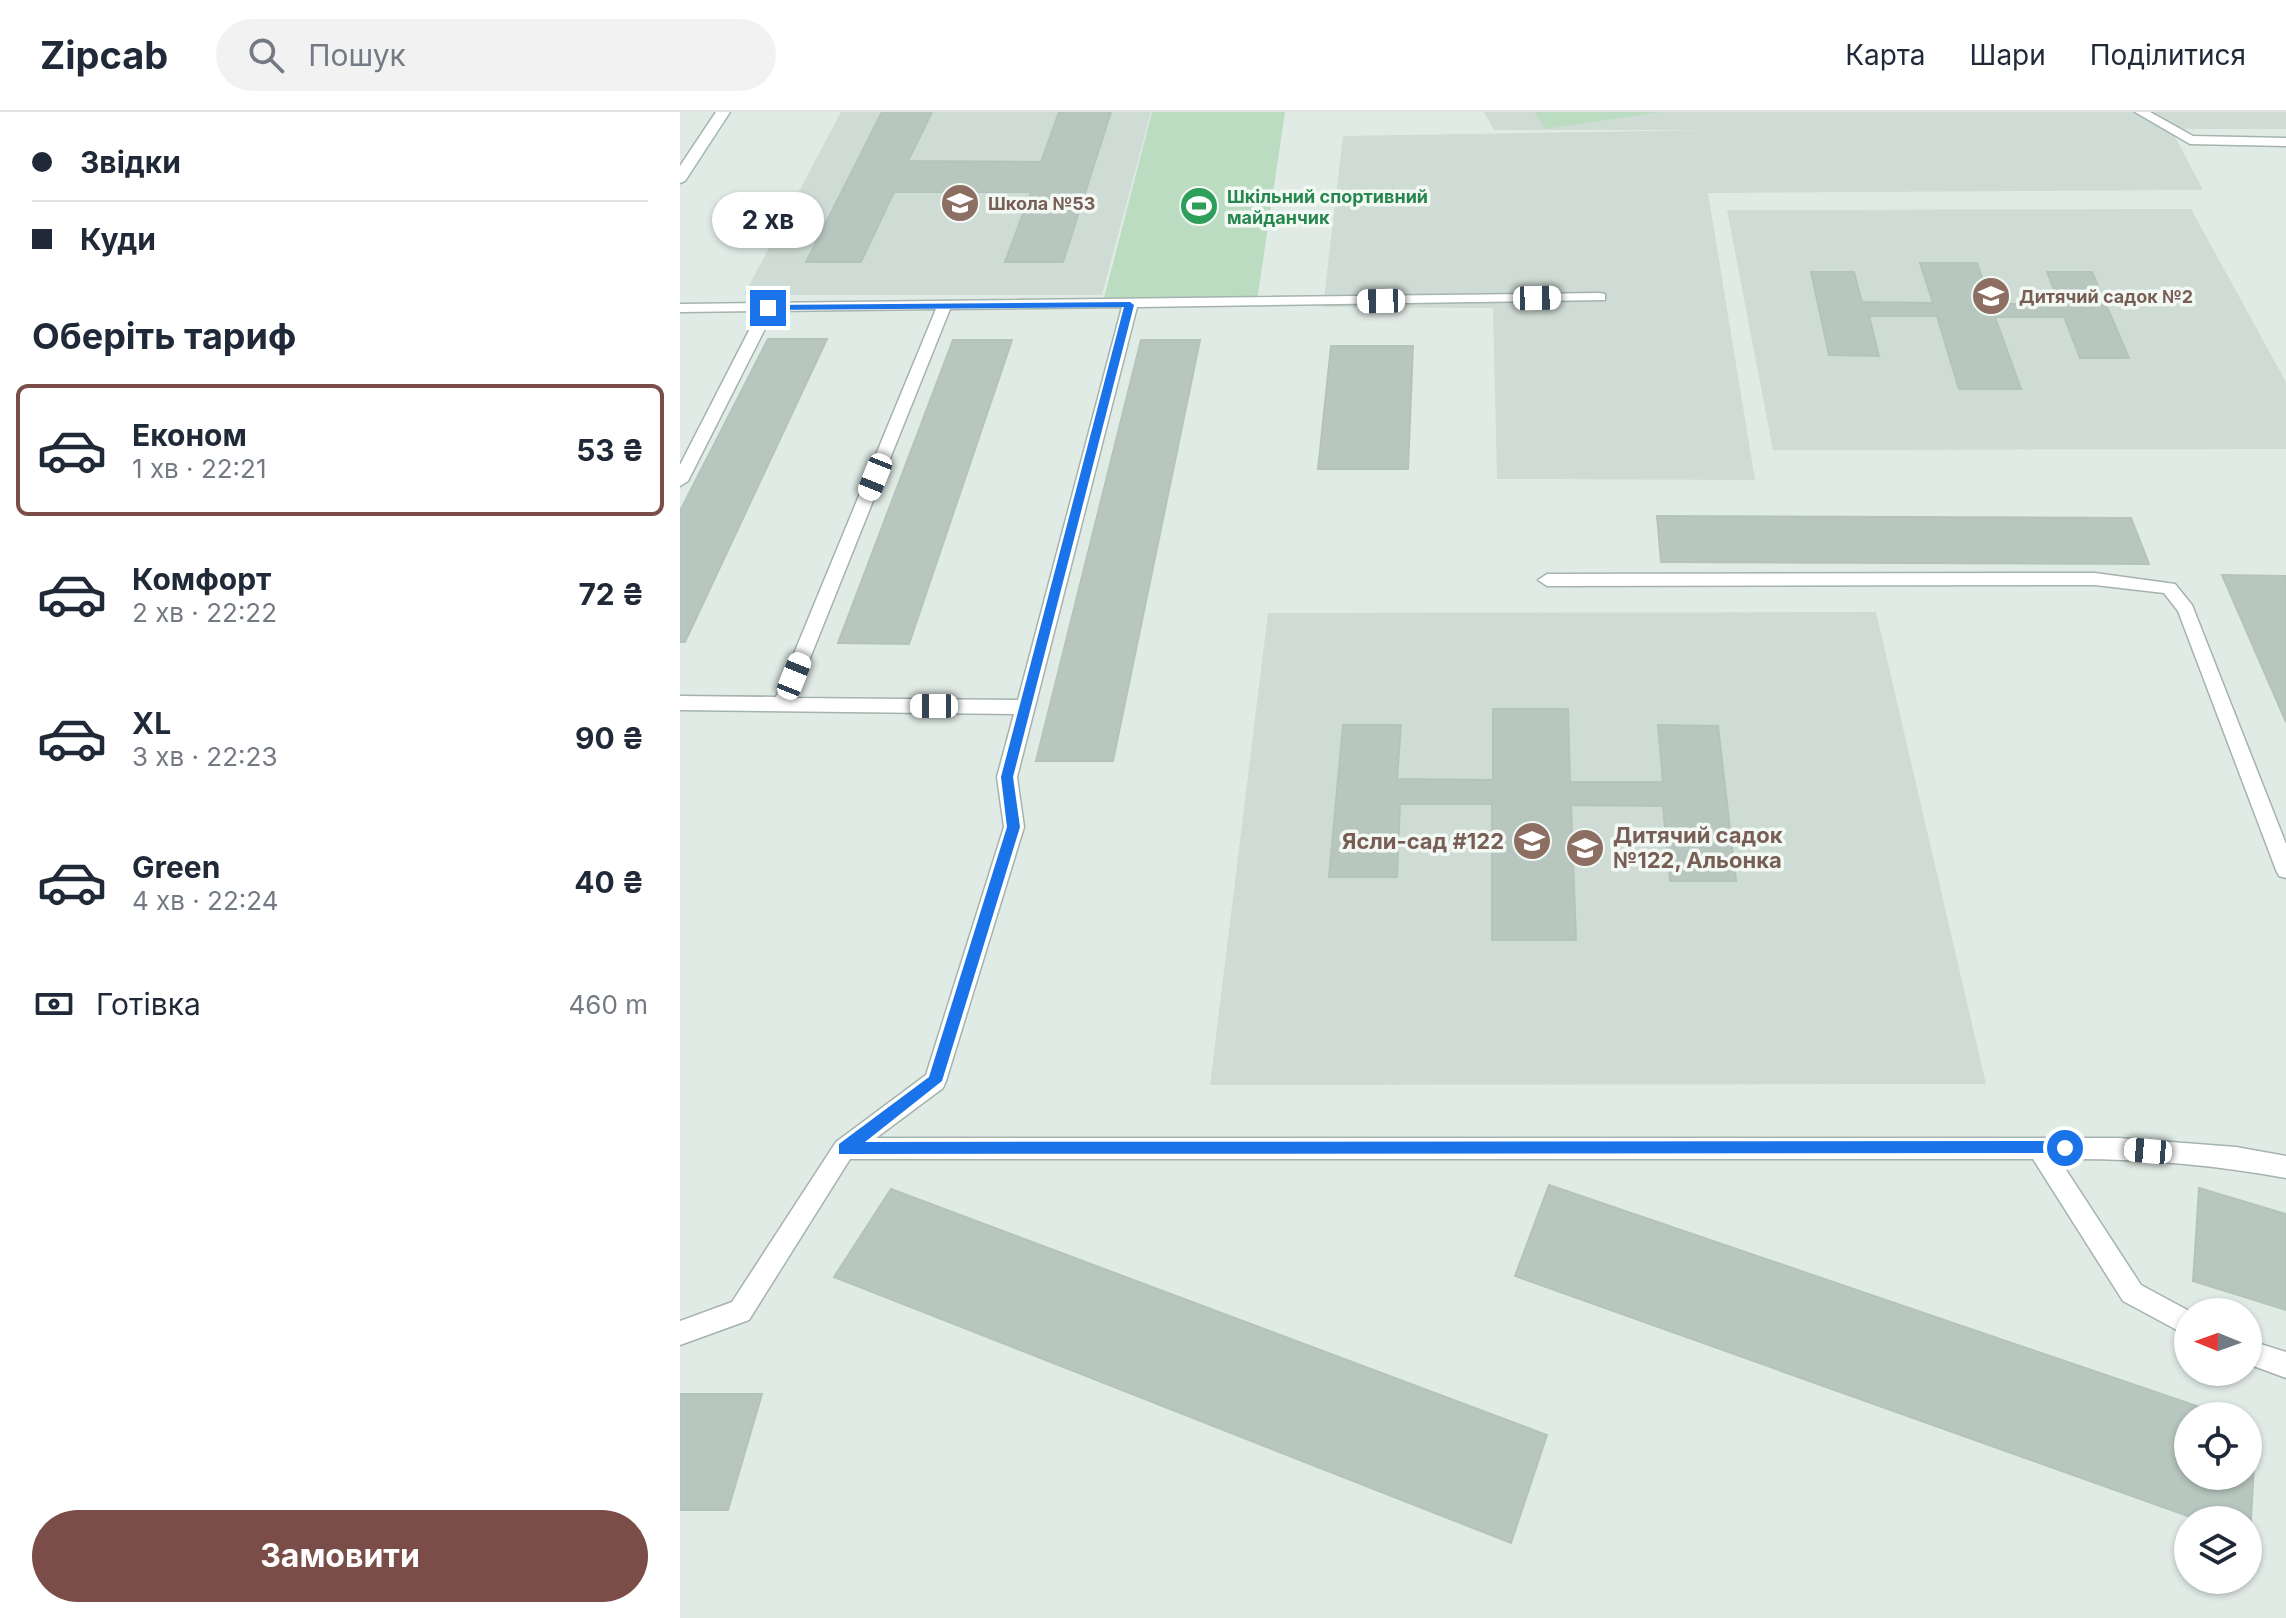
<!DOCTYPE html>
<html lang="uk">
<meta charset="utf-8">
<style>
:root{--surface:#fff;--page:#f2f2f3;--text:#1f2937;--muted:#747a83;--line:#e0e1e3;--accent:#7b4d49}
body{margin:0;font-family:Inter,sans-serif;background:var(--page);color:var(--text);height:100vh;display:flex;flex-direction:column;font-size:30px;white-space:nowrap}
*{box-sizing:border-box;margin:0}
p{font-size:26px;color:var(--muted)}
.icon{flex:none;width:44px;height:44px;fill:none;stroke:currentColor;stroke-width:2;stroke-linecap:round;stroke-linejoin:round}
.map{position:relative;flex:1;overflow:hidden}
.panel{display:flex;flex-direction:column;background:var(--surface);width:680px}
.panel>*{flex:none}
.guide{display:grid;align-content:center;height:176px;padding:0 32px;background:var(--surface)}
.needle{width:52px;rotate:271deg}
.buttons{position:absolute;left:1494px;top:1186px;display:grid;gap:16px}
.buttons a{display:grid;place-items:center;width:88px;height:88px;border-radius:50%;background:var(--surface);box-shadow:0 2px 6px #0004;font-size:40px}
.end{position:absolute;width:36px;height:36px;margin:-18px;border:10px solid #1a73e8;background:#fff;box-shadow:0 0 0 4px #fff}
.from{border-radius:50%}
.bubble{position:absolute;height:56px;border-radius:28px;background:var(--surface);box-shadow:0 2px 6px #0004;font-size:26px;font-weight:700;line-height:56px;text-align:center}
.car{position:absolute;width:24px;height:48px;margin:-24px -12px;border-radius:10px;box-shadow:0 0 6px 2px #0007;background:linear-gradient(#fff 24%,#345 0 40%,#fff 0 76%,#345 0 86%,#fff 0)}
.guide b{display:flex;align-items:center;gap:28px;height:76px;font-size:30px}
.guide b+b{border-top:2px solid var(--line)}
.guide i{width:20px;height:20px;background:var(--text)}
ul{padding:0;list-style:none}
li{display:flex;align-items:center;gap:24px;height:132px;margin:0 16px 12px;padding:0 16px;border:4px solid transparent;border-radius:12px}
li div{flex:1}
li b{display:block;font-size:30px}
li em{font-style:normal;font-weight:700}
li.selected{border-color:var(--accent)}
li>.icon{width:72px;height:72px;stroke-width:1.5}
h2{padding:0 32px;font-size:36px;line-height:96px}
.pay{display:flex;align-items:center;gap:20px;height:88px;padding:0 32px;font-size:30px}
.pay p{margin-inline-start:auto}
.cta{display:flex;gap:16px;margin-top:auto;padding:16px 32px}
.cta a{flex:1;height:92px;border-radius:48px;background:var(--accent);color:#fff;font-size:32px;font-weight:700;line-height:92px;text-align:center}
header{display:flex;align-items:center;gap:48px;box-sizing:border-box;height:112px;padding:0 40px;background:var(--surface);border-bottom:2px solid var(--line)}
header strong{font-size:38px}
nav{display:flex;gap:44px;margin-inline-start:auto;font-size:28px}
.search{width:560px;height:72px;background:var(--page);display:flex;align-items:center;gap:20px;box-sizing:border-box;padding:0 28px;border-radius:44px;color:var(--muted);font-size:30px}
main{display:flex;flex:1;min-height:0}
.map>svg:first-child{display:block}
</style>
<header>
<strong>Zipcab</strong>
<div class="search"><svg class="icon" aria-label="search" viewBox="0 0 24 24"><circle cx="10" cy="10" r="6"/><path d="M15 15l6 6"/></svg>Пошук</div>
<nav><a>Карта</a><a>Шари</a><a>Поділитися</a></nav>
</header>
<main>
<section class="panel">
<div class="guide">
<b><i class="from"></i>Звідки</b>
<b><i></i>Куди</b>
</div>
<h2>Оберіть тариф</h2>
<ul>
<li class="selected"><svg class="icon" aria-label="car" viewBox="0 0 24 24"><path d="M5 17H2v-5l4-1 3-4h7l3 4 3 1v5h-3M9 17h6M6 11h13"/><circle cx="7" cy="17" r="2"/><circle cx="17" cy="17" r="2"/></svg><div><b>Економ</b><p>1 хв · 22:21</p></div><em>53 ₴</em></li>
<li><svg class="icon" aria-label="car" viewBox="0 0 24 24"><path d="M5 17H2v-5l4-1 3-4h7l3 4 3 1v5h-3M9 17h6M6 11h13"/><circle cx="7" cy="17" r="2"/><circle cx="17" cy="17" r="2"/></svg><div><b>Комфорт</b><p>2 хв · 22:22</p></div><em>72 ₴</em></li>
<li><svg class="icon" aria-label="car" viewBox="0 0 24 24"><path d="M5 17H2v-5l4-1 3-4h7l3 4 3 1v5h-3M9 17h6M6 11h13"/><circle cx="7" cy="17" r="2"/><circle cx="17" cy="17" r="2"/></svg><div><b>XL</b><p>3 хв · 22:23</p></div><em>90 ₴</em></li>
<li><svg class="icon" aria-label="car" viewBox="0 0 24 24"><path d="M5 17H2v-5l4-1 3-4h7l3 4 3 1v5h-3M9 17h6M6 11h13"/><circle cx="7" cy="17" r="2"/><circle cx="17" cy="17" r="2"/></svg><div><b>Green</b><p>4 хв · 22:24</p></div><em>40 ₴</em></li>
</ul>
<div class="pay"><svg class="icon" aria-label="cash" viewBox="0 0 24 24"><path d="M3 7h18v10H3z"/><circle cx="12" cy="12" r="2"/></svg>Готівка<p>460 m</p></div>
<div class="cta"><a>Замовити</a></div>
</section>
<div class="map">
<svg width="1606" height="1506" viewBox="0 0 1606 1506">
<rect width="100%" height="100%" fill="#e1ebe6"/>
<g fill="#cfdbd5">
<polygon points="161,0 471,0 422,183 64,183"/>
<polygon points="804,0 1606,0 1606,17 1491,17 1523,78 1028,81 1075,368 817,367 813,196 643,195 663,24 1028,18 814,18"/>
<polygon points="1511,97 1606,270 1606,337 1093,338 1047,98"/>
<polygon points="1196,500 1306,972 530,973 588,501"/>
</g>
<g fill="#bbdcc1">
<polygon points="472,0 605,0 577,189 423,190"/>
<polygon points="855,0 981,0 865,17"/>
</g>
<g fill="#b7c6bf" stroke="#b4c4bc" stroke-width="2">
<polygon points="202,0 252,0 228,49 361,50 379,0 431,0 383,150 325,150 351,80 214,80 181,150 126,150"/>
<polygon points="1240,151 1297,151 1311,192 1380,192 1367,160 1412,160 1449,246 1400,246 1384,205 1315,205 1341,277 1279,277 1257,204 1189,204 1199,244 1149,243 1131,160 1174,160 1182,190 1253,191"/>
<polygon points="88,227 147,227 5,530 0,530 0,399"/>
<polygon points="273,228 332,228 229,532 158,531"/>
<polygon points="461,228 520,228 433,649 356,649"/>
<polygon points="651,234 733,234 728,357 638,357"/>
<polygon points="977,404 1451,406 1469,452 981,450"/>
<polygon points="1542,463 1606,464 1606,610"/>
<polygon points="813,597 888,597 890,670 983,670 978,613 1038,614 1056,769 990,769 983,694 891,693 896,828 812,828 812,692 720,692 717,765 649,765 663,613 721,613 717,667 813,668"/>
<polygon points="869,1073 1546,1304 1508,1304 1508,1364 1568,1364 1568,1312 1576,1314 1570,1427 1568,1408 1519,1408 835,1164"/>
<polygon points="1519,1076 1606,1102 1606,1198 1513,1169"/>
<polygon points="211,1077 867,1323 831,1431 154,1165"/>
<polygon points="0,1282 82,1282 48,1398 0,1398"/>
</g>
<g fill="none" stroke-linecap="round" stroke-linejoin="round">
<defs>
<g id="lane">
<polygon points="1455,0 1470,0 1513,24 1606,26 1606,34 1510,32"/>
<path d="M920,181L925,182V188L457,195L337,665L344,715L266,969L263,976L196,1026H1439L1556,1035L1606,1044V1066C1531,1052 1455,1046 1379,1047L1461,1173L1511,1200H1508V1224L1443,1189L1353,1047H170L69,1208L0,1233V1209L52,1190L156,1030L246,963L324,715L317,665L334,602L0,598V584L96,585L256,197L94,199L8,369L0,374V353L79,199L0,200V192ZM442,195L338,588L114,586L270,197Z"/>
<polygon points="1415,461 1495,472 1512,493 1606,732 1606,766 1599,764 1596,758 1498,499 1484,481 1415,473 867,474 858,468 867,462"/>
<polygon points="1568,1228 1606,1240 1606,1266 1568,1252"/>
</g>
<polygon id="secondary" points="36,0 50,0 5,69 0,71 0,54"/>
</defs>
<use href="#lane" stroke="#a4b3ad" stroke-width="3"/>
<use href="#secondary" stroke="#a0b6ad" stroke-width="3"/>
<use href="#lane" fill="#fff" fill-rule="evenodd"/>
<use href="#secondary" fill="#fff" fill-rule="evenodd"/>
</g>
<polygon fill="#1a73e8" points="450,190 454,193 333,665 340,715 262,969 185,1030 1385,1029 1391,1031 1391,1041 159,1042 159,1032 249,965 327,715 321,665 444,195 88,198 84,196 88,193"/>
<defs>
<symbol id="school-disc" viewBox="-11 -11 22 22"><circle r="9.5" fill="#8d6e63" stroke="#f2f8f4"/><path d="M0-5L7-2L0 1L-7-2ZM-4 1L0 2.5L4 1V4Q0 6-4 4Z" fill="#fff"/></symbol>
<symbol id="stadium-disc" viewBox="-11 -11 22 22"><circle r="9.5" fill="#2e9e5b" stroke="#f2f8f4"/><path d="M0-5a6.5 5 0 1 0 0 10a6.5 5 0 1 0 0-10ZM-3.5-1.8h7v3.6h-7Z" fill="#fff"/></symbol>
</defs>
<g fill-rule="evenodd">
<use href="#school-disc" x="258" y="69" width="44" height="44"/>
<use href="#stadium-disc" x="497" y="72" width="44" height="44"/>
<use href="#school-disc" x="1289" y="162" width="44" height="44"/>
<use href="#school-disc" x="830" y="707" width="44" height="44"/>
<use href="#school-disc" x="883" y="714" width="44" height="44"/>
</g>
<g text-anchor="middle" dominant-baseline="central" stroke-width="7" stroke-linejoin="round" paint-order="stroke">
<g font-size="18" font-weight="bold" fill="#27864d" stroke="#f2f8f4" text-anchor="start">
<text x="547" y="84">Шкільний спортивний<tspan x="547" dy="21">майданчик</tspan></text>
</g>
<g font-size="18" font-weight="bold" fill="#785e54" stroke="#f2f8f4" text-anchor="start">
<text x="308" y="91">Школа №53</text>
<text x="1339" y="184">Дитячий садок №2</text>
</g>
<g font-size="22" font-weight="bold" fill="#785e54" stroke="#f2f8f4" text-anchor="start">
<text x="933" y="723">Дитячий садок<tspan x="933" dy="25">№122, Альонка</tspan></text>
<text x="824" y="729" text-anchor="end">Ясли-сад #122</text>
</g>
</g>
</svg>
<div class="buttons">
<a><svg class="needle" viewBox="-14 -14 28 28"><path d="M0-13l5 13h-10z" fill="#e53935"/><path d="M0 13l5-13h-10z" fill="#747a83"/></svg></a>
<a><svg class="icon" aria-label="locate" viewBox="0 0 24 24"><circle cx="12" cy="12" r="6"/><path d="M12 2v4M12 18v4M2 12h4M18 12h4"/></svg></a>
<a><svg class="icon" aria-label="layers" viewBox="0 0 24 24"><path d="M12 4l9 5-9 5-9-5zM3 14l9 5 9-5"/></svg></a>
</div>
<i class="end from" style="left:1385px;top:1036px"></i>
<i class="end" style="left:88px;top:196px"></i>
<div class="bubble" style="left:32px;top:80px;width:112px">2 хв</div>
<i class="car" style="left:857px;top:186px;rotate:89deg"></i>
<i class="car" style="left:701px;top:189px;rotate:269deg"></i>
<i class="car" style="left:195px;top:365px;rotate:202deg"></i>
<i class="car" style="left:114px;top:564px;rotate:22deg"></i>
<i class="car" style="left:254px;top:594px;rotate:270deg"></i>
<i class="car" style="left:1468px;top:1039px;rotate:275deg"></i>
</div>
</main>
